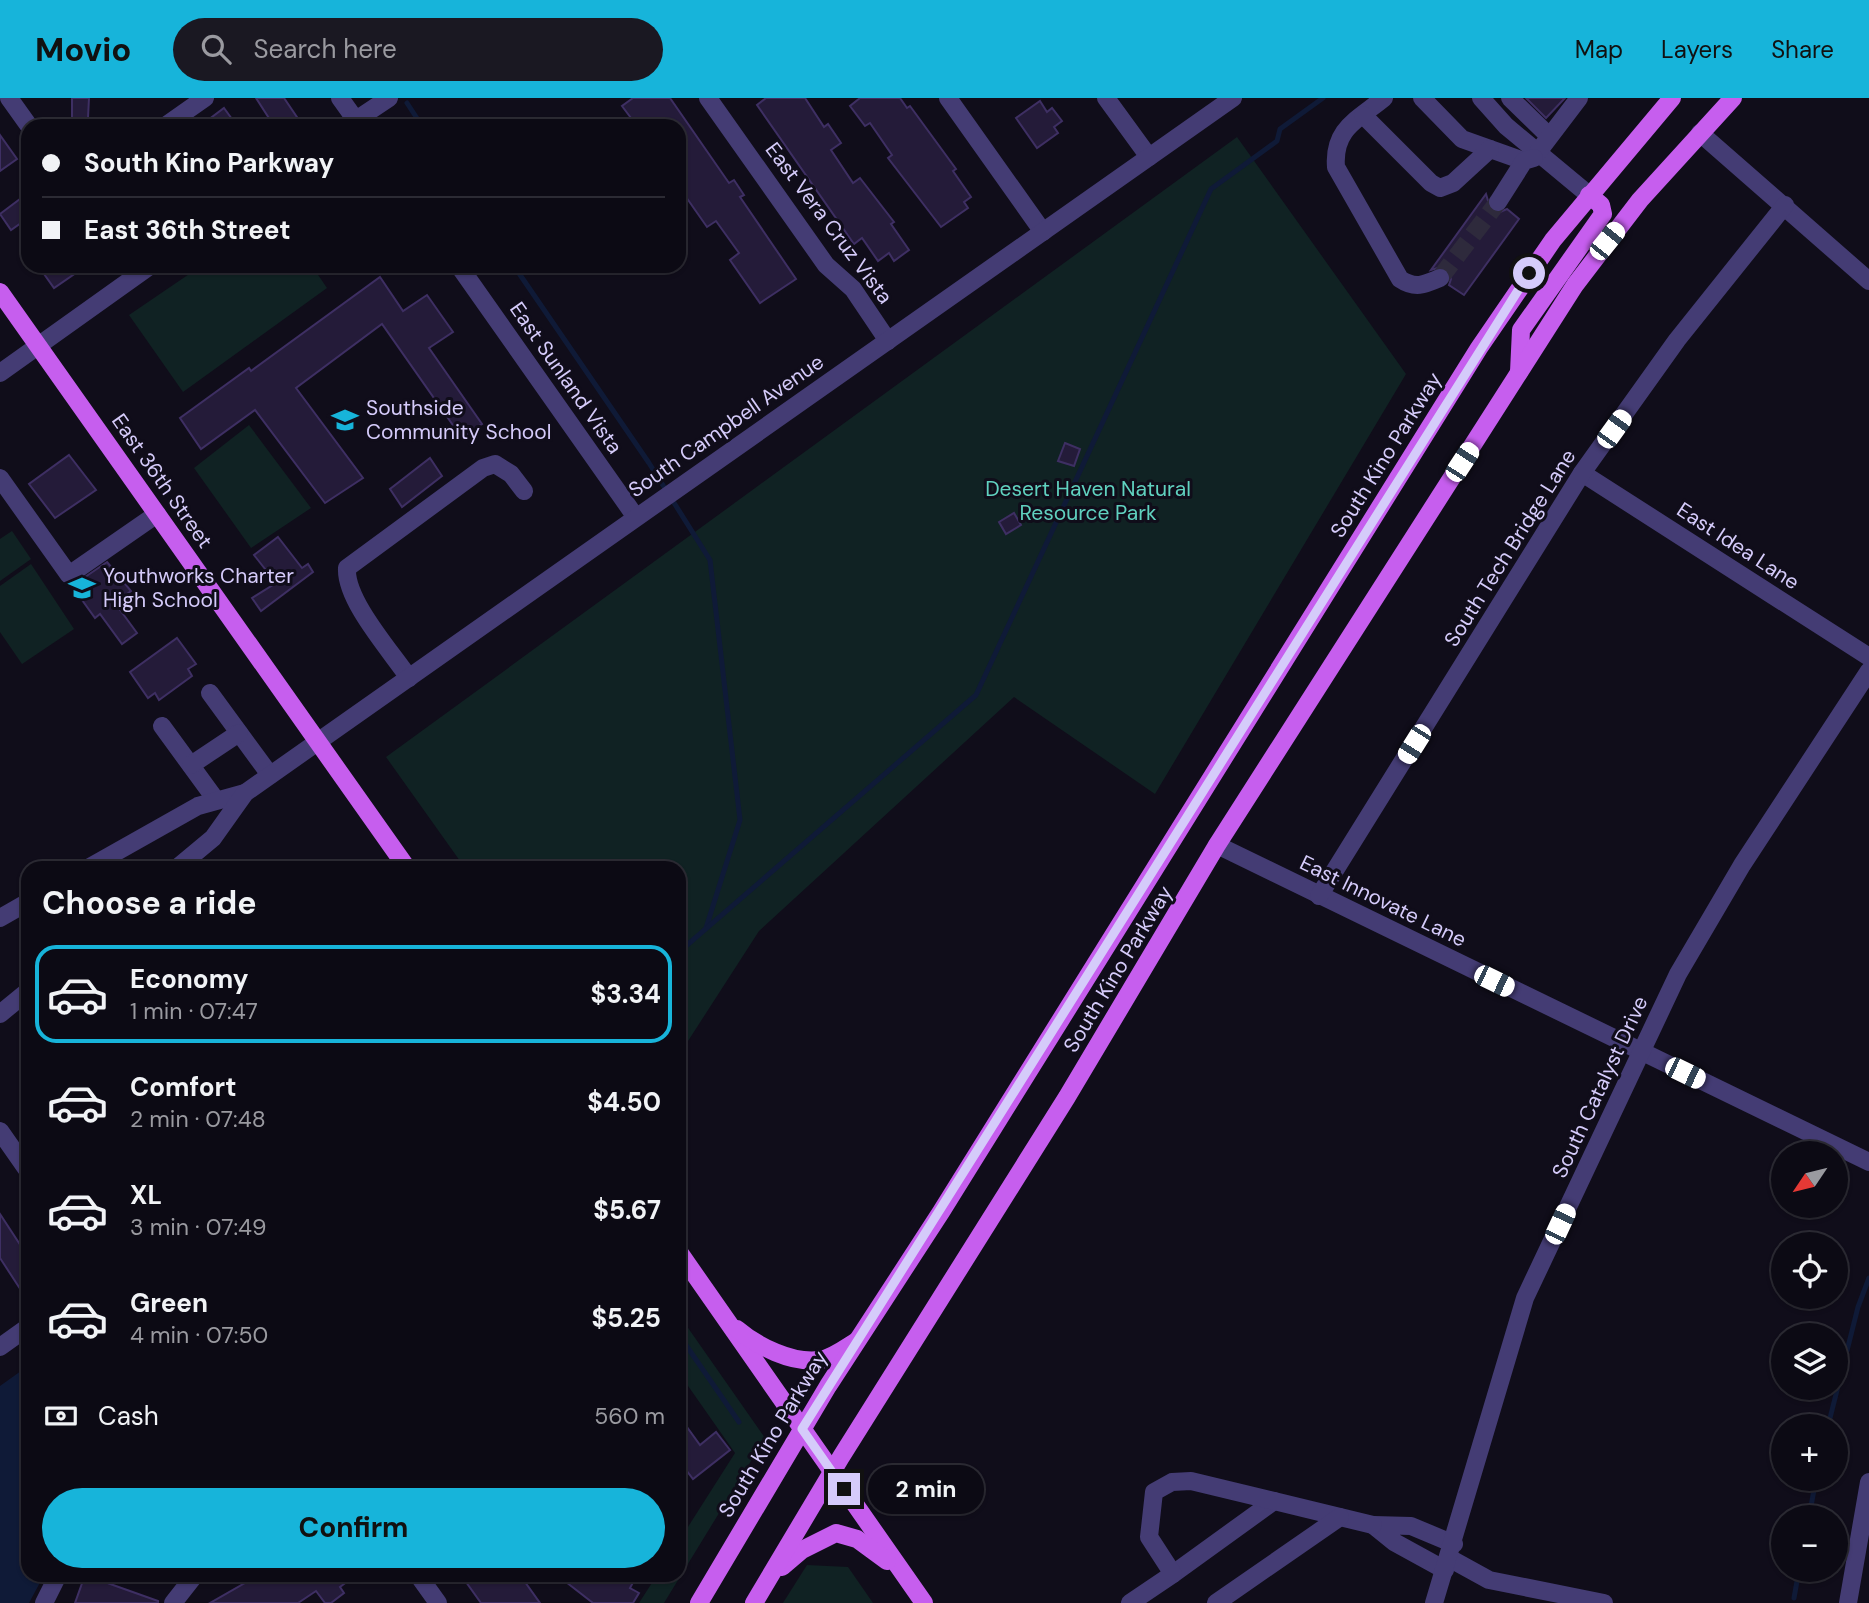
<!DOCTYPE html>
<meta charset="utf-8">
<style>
:root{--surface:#0c0a14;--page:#1a1822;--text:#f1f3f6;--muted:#9a9aa0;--line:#2c2b34;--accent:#17b4da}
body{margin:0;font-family:"DM Sans",sans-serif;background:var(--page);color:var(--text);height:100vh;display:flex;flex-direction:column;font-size:26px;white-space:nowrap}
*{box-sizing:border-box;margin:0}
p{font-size:23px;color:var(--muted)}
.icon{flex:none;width:38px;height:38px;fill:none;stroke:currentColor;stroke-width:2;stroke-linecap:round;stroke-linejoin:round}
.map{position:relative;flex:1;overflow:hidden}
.drawer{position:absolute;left:21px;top:763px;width:665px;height:721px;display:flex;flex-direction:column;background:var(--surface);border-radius:21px;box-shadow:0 2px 5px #0004,0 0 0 2px var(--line)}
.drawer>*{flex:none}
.top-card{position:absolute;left:21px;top:21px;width:665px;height:154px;border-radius:21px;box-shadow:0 2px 5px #0004,0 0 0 2px var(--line);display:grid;align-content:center;height:154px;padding:0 21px;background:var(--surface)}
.needle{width:46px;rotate:235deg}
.tools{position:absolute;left:1771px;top:1043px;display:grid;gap:14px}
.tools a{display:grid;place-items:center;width:77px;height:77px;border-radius:50%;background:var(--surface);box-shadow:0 2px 5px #0004,0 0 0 2px var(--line);font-size:35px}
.end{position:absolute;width:32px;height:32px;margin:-16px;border:9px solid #d5cbfa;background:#111;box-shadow:0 0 0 4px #111}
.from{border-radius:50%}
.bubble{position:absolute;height:49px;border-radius:24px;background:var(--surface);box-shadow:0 2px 5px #0004,0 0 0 2px var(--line);font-size:23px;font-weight:700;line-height:49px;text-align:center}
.car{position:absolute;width:21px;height:42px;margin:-21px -10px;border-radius:9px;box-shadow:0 0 5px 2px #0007;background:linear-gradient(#fff 24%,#345 0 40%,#fff 0 76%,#345 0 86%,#fff 0)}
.top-card b{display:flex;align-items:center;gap:24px;height:66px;font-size:26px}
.top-card b+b{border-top:2px solid var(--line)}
.top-card i{width:18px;height:18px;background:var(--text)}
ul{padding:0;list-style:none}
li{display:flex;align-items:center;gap:21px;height:98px;margin:0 14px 10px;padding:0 7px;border:4px solid transparent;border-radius:21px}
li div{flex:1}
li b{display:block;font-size:26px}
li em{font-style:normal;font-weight:700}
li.selected{border-color:var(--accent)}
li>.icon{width:63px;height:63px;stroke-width:1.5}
h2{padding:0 21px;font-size:32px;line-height:84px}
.pay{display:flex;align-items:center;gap:18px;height:77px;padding:0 21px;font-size:26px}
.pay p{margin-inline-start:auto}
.action{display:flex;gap:14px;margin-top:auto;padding:14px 21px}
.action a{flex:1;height:80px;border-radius:42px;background:var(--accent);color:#111;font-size:28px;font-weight:700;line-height:80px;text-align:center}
header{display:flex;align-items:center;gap:42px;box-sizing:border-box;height:98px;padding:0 35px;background:var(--accent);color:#111}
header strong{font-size:33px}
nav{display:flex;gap:38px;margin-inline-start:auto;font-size:24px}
.search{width:490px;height:63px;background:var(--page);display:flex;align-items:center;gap:18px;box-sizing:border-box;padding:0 24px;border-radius:38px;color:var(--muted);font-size:26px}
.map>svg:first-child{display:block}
</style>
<header>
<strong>Movio</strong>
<div class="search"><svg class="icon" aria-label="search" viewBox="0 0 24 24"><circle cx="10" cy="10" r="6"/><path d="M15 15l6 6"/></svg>Search here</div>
<nav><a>Map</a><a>Layers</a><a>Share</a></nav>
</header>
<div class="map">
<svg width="1869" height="1505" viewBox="0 0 1869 1505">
<rect width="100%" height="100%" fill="#100d1a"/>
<g fill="#102223">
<polygon points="1237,39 1406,276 1155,696 1014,599 759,833 679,957 679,770 465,770 386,659"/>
<polygon points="201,168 312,168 327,190 183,294 129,217"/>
<polygon points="249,327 311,410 251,450 194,370"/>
<polygon points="12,433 31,461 0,483 0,441"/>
<polygon points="31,466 74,531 22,566 0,534 0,488"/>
<polygon points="679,1217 765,1340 664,1505 639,1505 657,1477 679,1477 679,1443 735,1355 679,1275"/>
<polygon points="807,1467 848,1469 873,1505 783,1505"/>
</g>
<polygon fill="#0f1a37" points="28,1268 28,1477 44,1477 29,1505 0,1505 0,1288"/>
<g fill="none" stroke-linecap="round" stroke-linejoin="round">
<g stroke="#0f1a37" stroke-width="5">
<polyline points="407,5 422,28"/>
<polyline points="514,168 649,365 710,462 740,722 706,830"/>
<polyline points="679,854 976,597 1211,91 1277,43 1280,31 1323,0"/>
<polyline points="679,1237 739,1324"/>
<polyline points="1828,1328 1858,1209 1869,1180"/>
<polyline points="1809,1419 1816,1381"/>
<polyline points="1794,1500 1799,1472"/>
</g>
</g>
<g fill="#241b39" stroke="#3e2f63" stroke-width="2">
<polygon points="72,0 89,0 88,20 72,20"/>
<polygon points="256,0 284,0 303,28 274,28"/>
<polygon points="633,0 670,0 729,85 734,82 744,97 740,99 796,181 760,205 730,162 739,155 716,123 707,129 679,89 679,28 637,28 622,8"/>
<polygon points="766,0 805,0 824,29 828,26 841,45 831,52 853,85 860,80 894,124 891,126 909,152 894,163 889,155 878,163 862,140 854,146 757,7"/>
<polygon points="860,0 900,0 907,10 910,8 956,71 953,73 971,99 964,104 968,110 941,129 888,60 892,57 870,25 865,28 850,8"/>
<polygon points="1526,0 1565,0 1546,20"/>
<polygon points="1040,3 1047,14 1052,10 1062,23 1054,29 1058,35 1037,50 1016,20"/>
<polygon points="224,10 237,28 200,28"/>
<polygon points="0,37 17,61 0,73"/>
<polygon points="28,95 28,120 11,132 0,116"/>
<polygon points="1486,96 1491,113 1498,115 1507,111 1519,121 1464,197 1449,187 1451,181 1447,171 1441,169 1431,172"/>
<polygon points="54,168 86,168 54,190 44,176"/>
<polygon points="380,179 403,213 427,197 453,234 429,250 482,326 462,340 382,226 296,290 363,380 325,405 255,312 201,351 180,320 249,270 251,273"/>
<polygon points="1065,345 1080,351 1074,368 1058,363"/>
<polygon points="69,357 96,392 55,420 29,386"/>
<polygon points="430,360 442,378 402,409 390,391"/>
<polygon points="1014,415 1021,427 1006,436 999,424"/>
<polygon points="278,439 302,470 308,466 313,474 261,513 252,500 276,485 254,457"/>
<polygon points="107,464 131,493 115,505 137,535 122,546 100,516 95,520 72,488"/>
<polygon points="177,540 196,566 188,571 192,578 159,602 155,595 148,600 130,574"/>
<polygon points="0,1116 21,1148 28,1143 28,1203 0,1160"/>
<polygon points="679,1318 700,1347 716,1334 730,1352 693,1381 686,1372 679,1378"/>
<polygon points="85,1477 158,1503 158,1505 75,1505"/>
<polygon points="259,1477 356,1477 340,1489 344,1495 331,1505 325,1505 316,1493 298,1505 210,1505"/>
<polygon points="461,1477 520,1477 540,1505 481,1505"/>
<polygon points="557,1477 637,1477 630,1490 639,1495 633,1505 593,1505"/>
</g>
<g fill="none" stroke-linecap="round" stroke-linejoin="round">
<polyline stroke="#2e2a3c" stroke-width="18" stroke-dasharray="18 9" stroke-linecap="butt" points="1440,180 1498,104"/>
<g stroke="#443c74" stroke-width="18">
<polyline points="9,0 29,28"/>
<polyline points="340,0 360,28"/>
<polyline points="708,0 826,167 853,191 888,243"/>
<polyline points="948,0 1043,134"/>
<polyline points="1106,0 1149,59"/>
<path d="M1384,0C1357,22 1333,31 1336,69L1400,181C1415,191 1424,187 1440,180"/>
<polyline points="1422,0 1462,41 1524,63"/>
<polyline points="1481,0 1506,28 1589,97"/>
<polyline points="1510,0 1549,38"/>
<polyline points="1363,17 1431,85 1440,90 1453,85 1490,51"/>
<polyline points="165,28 205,0"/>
<polyline points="347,28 389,0"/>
<polyline points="1700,35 1869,183"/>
<polyline points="1538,54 1579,0"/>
<polyline points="1498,104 1524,63 1534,60"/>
<polyline points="459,168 635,418"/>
<polyline points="0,275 150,168"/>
<polyline points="1582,375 1869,559"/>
<polyline points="0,380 69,477 157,416"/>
<path d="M409,580C390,552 345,502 347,470L483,370L495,366L511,376L524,393"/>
<polyline points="210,595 270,677"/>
<polyline points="162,628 216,702"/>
<polyline points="191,667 239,635"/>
<polyline points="1217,747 1869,1064"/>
<polyline points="88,770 198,708 245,695"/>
<polyline points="177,770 213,740 245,695 1233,0"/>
<polyline points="1319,798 1582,375 1677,242 1785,107"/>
<polyline points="0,820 28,804"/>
<polyline points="0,916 28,893"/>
<polyline points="0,1033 28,1073"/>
<polyline points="0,1249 28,1229"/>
<polyline points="1449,1460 1489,1482 1604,1505"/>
<polyline points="1445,1472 1394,1444 1373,1427 1411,1428 1454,1446"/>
<polyline points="1173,1476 1274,1403"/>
<polyline points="418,1477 438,1505"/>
<polyline points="44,1505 58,1477"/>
<polyline points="173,1505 195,1477"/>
<polyline points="1130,1505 1173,1476 1149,1439 1154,1394 1172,1384 1191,1383 1373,1427"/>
<polyline points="1216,1505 1340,1419"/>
<polyline points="1434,1505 1525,1200 1678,876 1742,767 1869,573"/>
<polyline points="1848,1505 1869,1384"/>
</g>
<g stroke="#c65eee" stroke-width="18">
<polyline points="0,194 407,770"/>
<polyline points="1519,274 1521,232 1603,116 1601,107 1589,97"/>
<polyline points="679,1154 924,1505"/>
<path d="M737,1231C757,1248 792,1266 820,1262C832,1260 844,1251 855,1244"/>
<polyline points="782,1469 802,1452 836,1435 857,1441 887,1463"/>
<polyline points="699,1505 828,1288 941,1114 1479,250 1553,142 1672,0"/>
<polyline points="754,1505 841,1359 1067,999 1217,747 1575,187 1640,102 1733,0"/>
</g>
</g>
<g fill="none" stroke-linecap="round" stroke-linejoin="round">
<polyline stroke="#d5cbfa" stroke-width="9" points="844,1391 802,1331 1529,175"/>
</g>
<defs>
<symbol id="school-bare" viewBox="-9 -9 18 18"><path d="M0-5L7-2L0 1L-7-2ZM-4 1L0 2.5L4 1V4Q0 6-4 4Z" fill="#17b4da" stroke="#100d1a" stroke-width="2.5" paint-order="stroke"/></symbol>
</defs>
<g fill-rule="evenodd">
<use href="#school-bare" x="326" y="303" width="38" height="38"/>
<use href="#school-bare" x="63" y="471" width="38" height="38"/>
</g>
<g text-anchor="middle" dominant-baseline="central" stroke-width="6" stroke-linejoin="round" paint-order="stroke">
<g font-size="21" fill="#d5cbfa" stroke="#100d1a">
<text transform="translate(829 125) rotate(53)">East Vera Cruz Vista</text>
<text transform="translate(566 280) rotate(55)">East Sunland Vista</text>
<text transform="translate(726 328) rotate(-35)">South Campbell Avenue</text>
<text transform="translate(1386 357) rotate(-58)">South Kino Parkway</text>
<text transform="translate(162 383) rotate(55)">East 36th Street</text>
<text transform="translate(1738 448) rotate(33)">East Idea Lane</text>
<text transform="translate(1510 450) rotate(-58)">South Tech Bridge Lane</text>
<text transform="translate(1383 803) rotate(26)">East Innovate Lane</text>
<text transform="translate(1118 871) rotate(-59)">South Kino Parkway</text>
<text transform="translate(1600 989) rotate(-65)">South Catalyst Drive</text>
<text transform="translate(773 1336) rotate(-59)">South Kino Parkway</text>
</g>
<g font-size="21" fill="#d5cbfa" stroke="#100d1a" text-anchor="start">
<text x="366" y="310">Southside<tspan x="366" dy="24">Community School</tspan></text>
<text x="103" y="478">Youthworks Charter<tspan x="103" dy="24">High School</tspan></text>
</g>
<g font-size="21" fill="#60d1bf" stroke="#100d1a">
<text x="1088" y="391">Desert Haven Natural<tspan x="1088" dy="24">Resource Park</tspan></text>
</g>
</g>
</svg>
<div class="tools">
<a><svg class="needle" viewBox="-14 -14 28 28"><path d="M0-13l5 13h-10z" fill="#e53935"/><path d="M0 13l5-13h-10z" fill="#9a9aa0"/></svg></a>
<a><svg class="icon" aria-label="locate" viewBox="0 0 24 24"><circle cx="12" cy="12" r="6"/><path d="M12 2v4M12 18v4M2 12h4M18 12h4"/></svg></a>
<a><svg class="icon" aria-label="layers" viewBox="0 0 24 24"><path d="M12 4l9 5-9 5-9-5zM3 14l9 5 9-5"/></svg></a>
<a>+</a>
<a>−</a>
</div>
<i class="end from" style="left:1529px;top:175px"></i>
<i class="end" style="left:844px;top:1391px"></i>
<div class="bubble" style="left:868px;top:1367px;width:116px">2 min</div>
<i class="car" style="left:1607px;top:143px;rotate:39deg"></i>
<i class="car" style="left:1614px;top:331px;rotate:36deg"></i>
<i class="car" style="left:1462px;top:364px;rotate:33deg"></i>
<i class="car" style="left:1414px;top:646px;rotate:212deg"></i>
<i class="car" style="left:1494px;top:883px;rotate:116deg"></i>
<i class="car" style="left:1685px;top:975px;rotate:116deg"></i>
<i class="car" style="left:1560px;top:1126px;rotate:25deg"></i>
<div class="top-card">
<b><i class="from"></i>South Kino Parkway</b>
<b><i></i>East 36th Street</b>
</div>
<section class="drawer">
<h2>Choose a ride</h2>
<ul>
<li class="selected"><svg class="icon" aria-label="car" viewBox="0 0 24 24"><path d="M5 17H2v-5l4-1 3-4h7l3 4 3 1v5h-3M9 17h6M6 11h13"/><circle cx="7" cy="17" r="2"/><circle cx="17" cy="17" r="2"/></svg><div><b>Economy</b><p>1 min · 07:47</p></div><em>$3.34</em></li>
<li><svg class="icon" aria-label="car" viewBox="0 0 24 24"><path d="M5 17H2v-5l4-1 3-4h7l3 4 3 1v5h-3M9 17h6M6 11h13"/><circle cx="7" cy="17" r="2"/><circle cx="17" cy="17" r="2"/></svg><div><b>Comfort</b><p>2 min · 07:48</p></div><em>$4.50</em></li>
<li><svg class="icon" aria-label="car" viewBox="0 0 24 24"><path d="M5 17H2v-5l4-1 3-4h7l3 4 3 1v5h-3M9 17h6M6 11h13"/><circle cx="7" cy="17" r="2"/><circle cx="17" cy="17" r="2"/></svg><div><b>XL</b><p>3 min · 07:49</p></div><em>$5.67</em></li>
<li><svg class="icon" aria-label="car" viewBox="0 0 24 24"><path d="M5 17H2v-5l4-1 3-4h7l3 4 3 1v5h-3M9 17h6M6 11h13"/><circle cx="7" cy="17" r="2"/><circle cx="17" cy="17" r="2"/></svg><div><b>Green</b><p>4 min · 07:50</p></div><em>$5.25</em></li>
</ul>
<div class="pay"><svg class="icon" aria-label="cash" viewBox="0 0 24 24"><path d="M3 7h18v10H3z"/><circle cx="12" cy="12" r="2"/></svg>Cash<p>560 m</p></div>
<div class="action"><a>Confirm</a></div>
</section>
</div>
